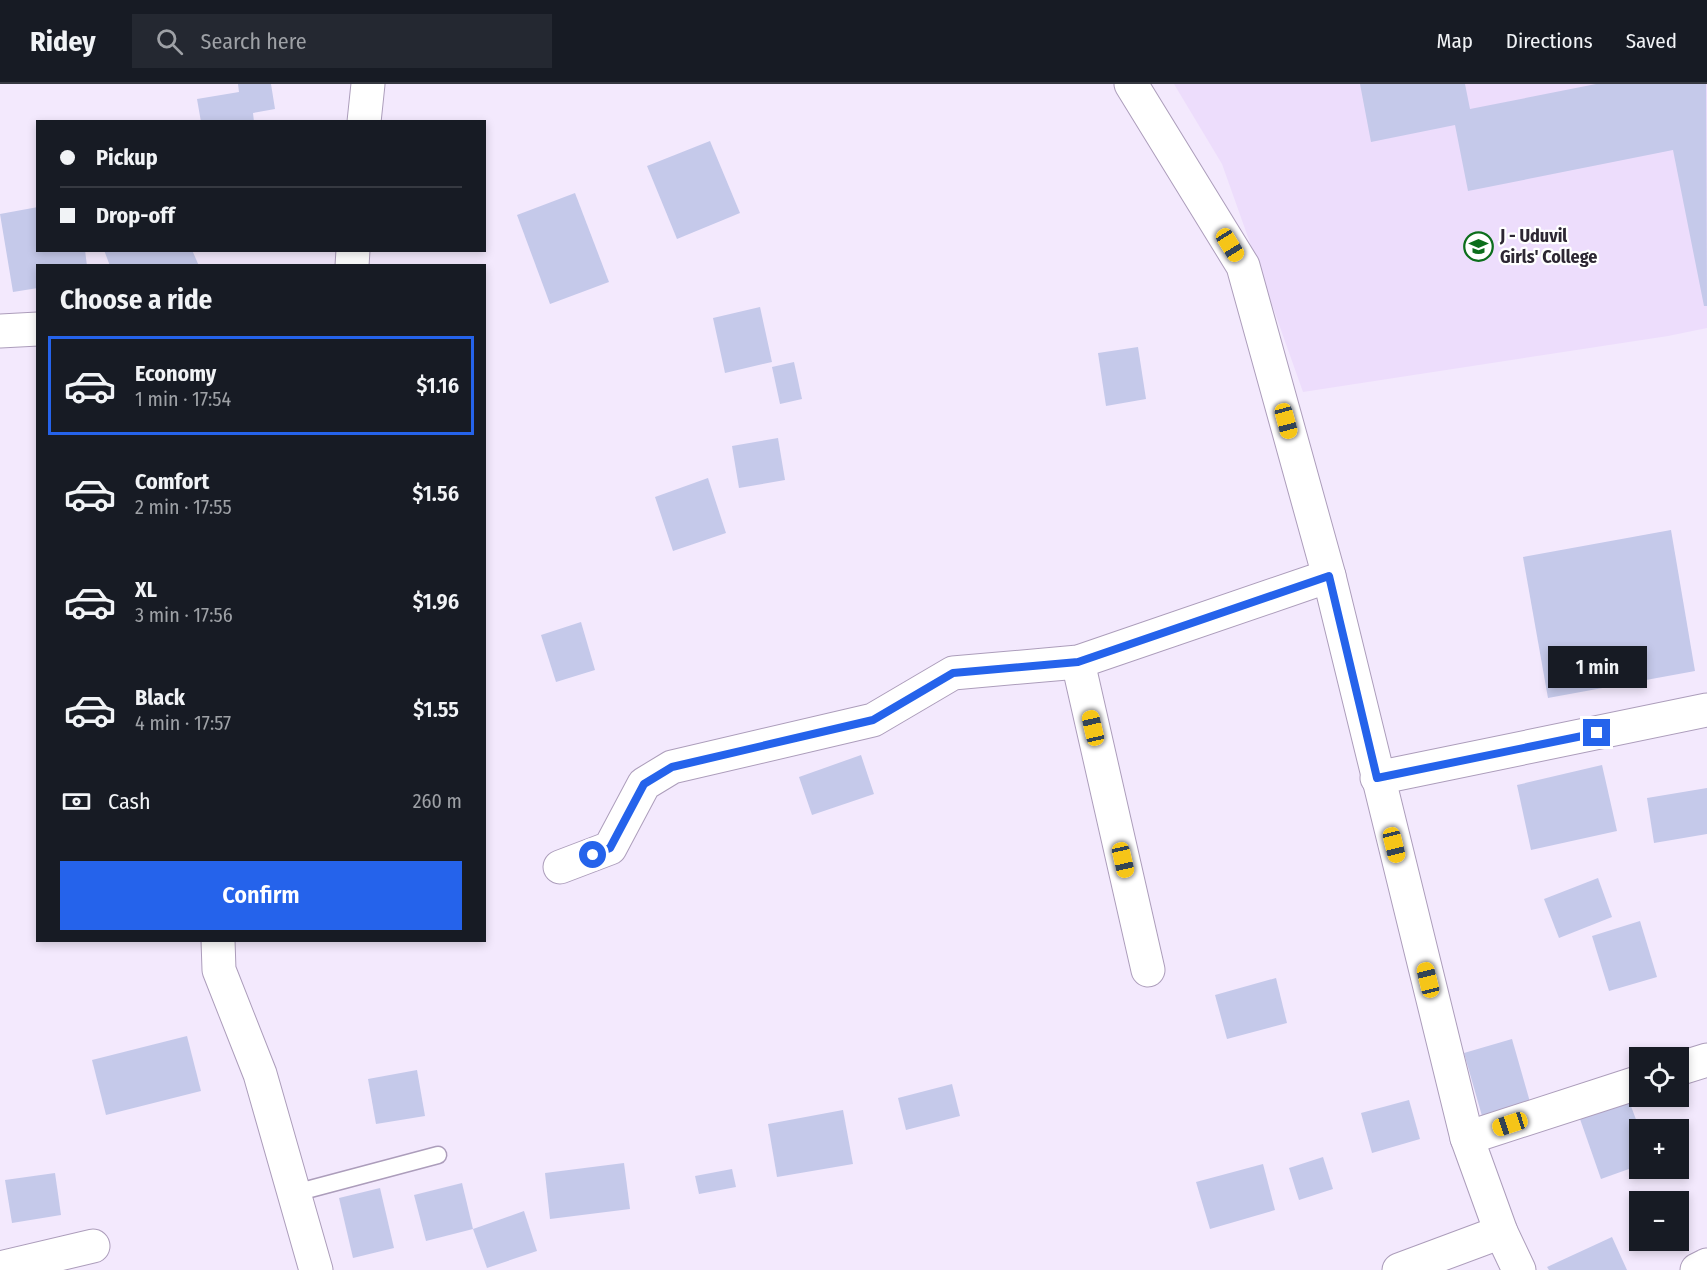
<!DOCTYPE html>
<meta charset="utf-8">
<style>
:root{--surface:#171b24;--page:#242831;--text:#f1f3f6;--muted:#9ea1a6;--line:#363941;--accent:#2563eb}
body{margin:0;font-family:"Fira Sans Condensed",sans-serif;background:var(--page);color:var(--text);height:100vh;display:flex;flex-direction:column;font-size:22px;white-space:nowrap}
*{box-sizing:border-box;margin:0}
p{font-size:20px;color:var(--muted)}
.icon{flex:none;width:33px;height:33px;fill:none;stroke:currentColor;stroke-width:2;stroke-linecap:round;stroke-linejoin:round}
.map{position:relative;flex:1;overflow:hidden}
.drawer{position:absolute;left:36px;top:180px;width:450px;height:678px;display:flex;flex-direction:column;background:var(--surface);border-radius:0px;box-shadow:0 3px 9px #0003}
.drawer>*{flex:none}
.guide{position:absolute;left:36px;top:36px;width:450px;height:132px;border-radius:0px;box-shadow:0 3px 9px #0003;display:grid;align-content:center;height:132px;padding:0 24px;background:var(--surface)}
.tools{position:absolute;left:1629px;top:963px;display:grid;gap:12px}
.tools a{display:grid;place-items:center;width:60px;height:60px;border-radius:0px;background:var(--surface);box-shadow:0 3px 9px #0003;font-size:30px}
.end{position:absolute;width:27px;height:27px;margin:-14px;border:8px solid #2563eb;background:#fff;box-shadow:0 0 0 3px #fff}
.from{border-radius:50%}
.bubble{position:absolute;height:42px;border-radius:0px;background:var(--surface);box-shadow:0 3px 9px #0003;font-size:20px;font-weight:600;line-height:42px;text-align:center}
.car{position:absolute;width:18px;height:36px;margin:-18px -9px;border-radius:8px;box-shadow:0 0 4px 2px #0007;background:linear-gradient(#f5c518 24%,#345 0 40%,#f5c518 0 76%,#345 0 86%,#f5c518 0)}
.guide b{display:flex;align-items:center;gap:21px;height:57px;font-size:22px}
.guide b+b{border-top:2px solid var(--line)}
.guide i{width:15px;height:15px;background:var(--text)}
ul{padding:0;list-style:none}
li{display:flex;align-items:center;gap:18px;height:99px;margin:0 12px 9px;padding:0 12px;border:3px solid transparent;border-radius:0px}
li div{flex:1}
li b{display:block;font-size:22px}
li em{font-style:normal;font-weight:600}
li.selected{border-color:var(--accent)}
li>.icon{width:54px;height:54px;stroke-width:1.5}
h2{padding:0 24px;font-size:27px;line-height:72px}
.pay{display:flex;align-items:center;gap:15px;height:66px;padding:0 24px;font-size:22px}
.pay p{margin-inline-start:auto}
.primary-button{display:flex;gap:12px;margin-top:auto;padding:12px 24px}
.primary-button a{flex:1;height:69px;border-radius:0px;background:var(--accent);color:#fff;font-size:24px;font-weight:600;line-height:69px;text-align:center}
header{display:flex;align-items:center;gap:36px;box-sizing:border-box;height:84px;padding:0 30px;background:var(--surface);border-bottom:2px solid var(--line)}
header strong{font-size:28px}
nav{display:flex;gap:33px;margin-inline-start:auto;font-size:21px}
.search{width:420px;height:54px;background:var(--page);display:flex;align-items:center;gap:15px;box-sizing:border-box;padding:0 21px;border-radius:0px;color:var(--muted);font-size:22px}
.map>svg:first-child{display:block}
</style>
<header>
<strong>Ridey</strong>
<div class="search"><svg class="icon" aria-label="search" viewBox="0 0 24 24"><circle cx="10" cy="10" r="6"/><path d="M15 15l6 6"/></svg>Search here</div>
<nav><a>Map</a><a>Directions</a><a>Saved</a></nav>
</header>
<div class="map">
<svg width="1707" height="1186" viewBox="0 0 1707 1186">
<rect width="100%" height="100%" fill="#f3e9fd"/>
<polygon fill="#edddfc" points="1174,0 1707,0 1707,244 1668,252 1303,308 1222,80"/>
<g fill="#c5c9ea">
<polygon points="238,0 271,0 275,25 253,29 254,38 201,38 197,15 239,8"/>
<polygon points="1360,0 1465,0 1470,25 1596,0 1706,0 1707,222 1704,222 1673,66 1468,107 1455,41 1371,58"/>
<polygon points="710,57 740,129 677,155 647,82"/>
<polygon points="575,109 609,198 550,220 517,131"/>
<polygon points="38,123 38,166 85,166 87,182 38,182 38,204 13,208 0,130"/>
<polygon points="104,166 192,166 199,182 110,182"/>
<polygon points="760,223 772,278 725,289 713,234"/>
<polygon points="1138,263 1146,315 1106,322 1098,269"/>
<polygon points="794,278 802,315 780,320 772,283"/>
<polygon points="778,354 785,396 739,404 732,362"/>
<polygon points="708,394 726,449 673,467 655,413"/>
<polygon points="1671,446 1695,587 1548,614 1523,473"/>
<polygon points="581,538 595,586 556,598 541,551"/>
<polygon points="861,671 874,710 812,731 799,693"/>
<polygon points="1602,681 1617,747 1531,766 1517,701"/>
<polygon points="1707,704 1707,750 1654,759 1647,714"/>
<polygon points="1598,794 1612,833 1559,854 1544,815"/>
<polygon points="1640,837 1657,893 1609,907 1592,852"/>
<polygon points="1276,894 1287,939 1227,955 1215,911"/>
<polygon points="187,952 201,1007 106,1031 92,976"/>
<polygon points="1512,955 1532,1025 1484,1039 1464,969"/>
<polygon points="417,986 425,1032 376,1040 368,995"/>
<polygon points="952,1000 960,1032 906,1046 898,1014"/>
<polygon points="1409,1016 1420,1055 1372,1069 1361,1029"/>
<polygon points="1629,1017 1640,1046 1640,1081 1601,1095 1580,1035"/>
<polygon points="843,1026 853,1080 777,1093 768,1040"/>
<polygon points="1323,1073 1333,1105 1299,1116 1289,1084"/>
<polygon points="624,1079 630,1125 550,1135 545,1089"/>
<polygon points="1263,1080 1275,1126 1210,1145 1196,1098"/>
<polygon points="732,1085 736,1103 699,1110 695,1092"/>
<polygon points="55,1089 61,1131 12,1139 5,1096"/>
<polygon points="462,1099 473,1145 426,1157 414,1111"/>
<polygon points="380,1104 394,1164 353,1174 339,1114"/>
<polygon points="524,1127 537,1167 487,1184 473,1145"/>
<polygon points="1612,1153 1627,1186 1549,1186 1547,1183"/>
</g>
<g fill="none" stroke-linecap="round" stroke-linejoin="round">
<defs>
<polyline id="lane" points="295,1109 438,1071"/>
<g id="street">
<polyline points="1131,0 1243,182 1329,492 1467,1054 1501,1148 1519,1186"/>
<polyline points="364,38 368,0"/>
<polyline points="352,182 353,166"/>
<polyline points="0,247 38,245"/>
<polyline points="1078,578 1148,886"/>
<polyline points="1377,694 1707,626"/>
<polyline points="560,783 610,764 644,700 672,683 873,636 953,589 1078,578 1329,492"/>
<polyline points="218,856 219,886 260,990 316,1186"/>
<polyline points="1678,985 1707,976"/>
<polyline points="1467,1054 1640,998"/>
<polyline points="0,1184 93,1162"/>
<polyline points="1399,1186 1501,1148"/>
<polyline points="1697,1186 1707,1181"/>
</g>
</defs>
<use href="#lane" stroke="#ac9dbb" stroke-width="19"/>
<use href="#street" stroke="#ac9dbb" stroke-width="35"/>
<use href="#lane" stroke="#fff" stroke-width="16"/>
<use href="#street" stroke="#fff" stroke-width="33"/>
</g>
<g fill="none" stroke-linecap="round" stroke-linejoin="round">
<polyline stroke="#2563eb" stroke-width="8" points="593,771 610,764 644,700 672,683 873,636 953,589 1078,578 1329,492 1377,694 1597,649"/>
</g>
<defs>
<symbol id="school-ring" viewBox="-11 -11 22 22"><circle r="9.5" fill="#fff" stroke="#0c6e1c" stroke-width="1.5"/><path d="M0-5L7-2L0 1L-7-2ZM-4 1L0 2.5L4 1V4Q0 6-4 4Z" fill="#0c6e1c"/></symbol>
</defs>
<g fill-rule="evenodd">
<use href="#school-ring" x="1462" y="146" width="33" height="33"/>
</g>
<g text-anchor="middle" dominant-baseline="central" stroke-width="4.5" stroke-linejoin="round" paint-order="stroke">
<g font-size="18" font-weight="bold" fill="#2d2733" stroke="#fff" text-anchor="start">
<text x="1500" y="152">J - Uduvil<tspan x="1500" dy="21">Girls' College</tspan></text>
</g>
</g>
</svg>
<div class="tools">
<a><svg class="icon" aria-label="locate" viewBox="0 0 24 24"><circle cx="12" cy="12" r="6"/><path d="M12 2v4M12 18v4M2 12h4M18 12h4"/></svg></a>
<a>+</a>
<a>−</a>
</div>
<i class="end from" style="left:593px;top:771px"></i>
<i class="end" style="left:1597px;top:649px"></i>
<div class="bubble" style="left:1548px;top:562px;width:99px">1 min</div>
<i class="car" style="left:1230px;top:161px;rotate:148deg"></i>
<i class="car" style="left:1286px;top:337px;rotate:165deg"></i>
<i class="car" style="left:1093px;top:644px;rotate:347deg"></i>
<i class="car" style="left:1394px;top:761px;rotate:166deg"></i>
<i class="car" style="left:1123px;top:776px;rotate:167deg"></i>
<i class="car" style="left:1428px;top:896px;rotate:346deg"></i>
<i class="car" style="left:1510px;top:1040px;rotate:252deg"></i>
<div class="guide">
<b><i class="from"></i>Pickup</b>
<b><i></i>Drop-off</b>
</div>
<section class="drawer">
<h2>Choose a ride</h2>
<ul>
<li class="selected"><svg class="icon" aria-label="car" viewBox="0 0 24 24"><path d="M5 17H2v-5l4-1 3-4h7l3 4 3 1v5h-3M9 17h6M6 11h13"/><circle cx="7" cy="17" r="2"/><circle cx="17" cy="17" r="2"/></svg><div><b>Economy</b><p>1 min · 17:54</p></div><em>$1.16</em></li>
<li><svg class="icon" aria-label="car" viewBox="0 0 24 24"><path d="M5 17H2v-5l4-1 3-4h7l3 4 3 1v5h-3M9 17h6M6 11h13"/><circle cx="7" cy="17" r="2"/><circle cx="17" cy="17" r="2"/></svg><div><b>Comfort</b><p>2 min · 17:55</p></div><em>$1.56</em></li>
<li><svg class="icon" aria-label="car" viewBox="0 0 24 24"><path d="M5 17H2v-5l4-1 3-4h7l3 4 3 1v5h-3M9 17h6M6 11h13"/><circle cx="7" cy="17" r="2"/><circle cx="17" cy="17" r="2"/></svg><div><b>XL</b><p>3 min · 17:56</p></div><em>$1.96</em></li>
<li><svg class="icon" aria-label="car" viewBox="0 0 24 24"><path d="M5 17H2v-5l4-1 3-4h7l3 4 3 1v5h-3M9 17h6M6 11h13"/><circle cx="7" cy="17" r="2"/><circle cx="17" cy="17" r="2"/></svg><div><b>Black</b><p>4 min · 17:57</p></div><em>$1.55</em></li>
</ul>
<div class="pay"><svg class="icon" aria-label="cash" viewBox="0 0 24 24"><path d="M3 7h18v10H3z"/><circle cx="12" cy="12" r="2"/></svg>Cash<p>260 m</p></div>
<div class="primary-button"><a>Confirm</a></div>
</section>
</div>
